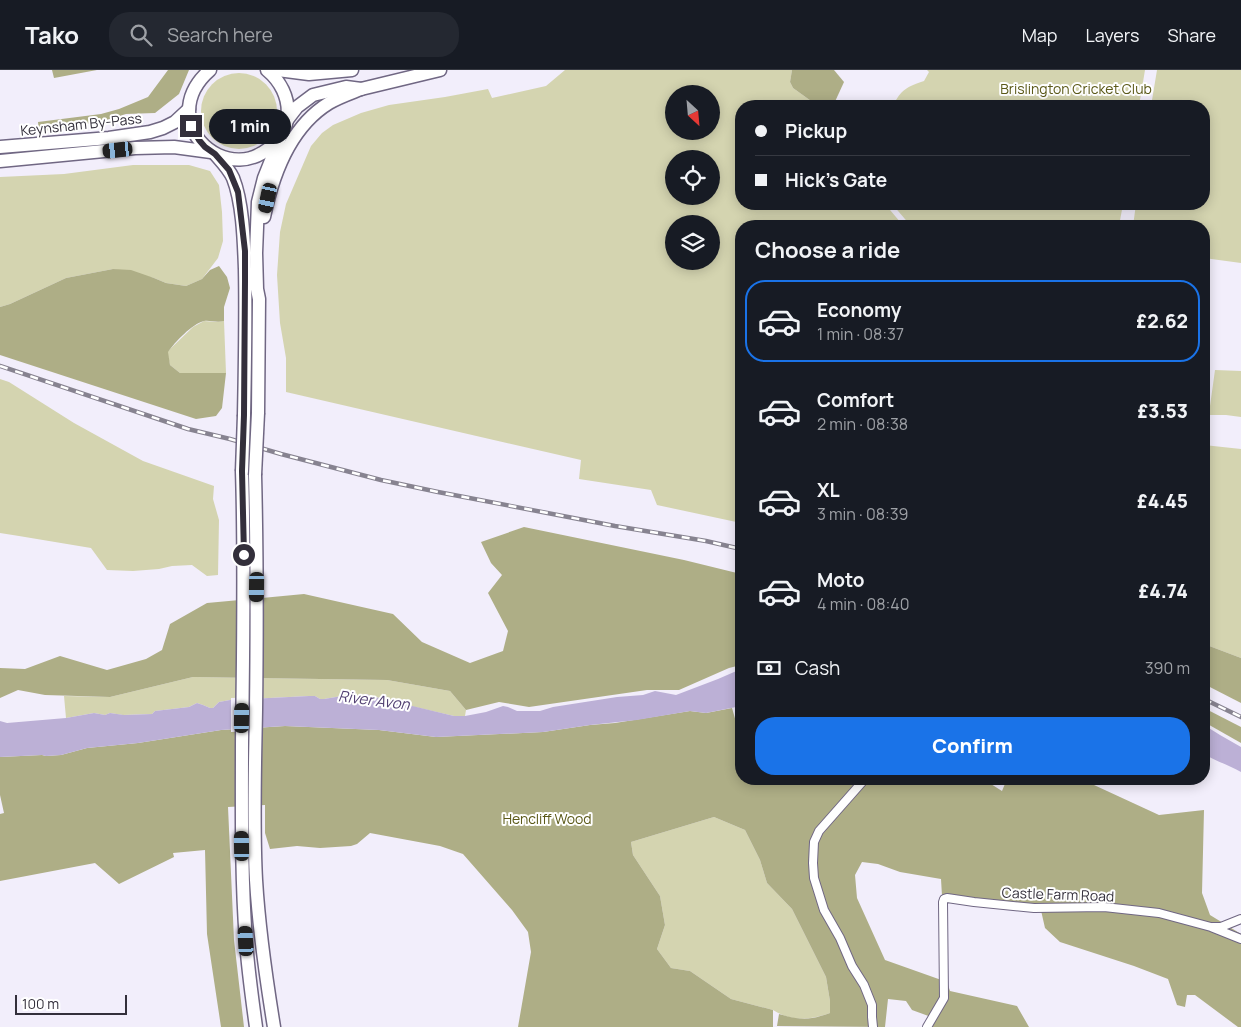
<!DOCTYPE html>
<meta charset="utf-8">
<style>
:root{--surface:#171b24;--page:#242831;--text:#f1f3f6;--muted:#9ea1a6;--line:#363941;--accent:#1a73e8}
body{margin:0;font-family:Manrope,sans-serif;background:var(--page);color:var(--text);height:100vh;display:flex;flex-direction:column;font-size:19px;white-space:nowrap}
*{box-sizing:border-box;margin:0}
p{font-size:16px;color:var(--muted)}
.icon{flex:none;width:28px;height:28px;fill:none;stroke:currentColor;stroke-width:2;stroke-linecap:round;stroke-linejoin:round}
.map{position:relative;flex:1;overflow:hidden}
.panel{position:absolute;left:735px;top:150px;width:475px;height:565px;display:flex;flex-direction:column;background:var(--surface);border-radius:20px;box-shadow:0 2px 12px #0003}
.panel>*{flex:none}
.top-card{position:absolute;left:735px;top:30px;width:475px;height:110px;border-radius:20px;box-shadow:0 2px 12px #0003;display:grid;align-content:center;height:110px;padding:0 20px;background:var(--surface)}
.needle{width:32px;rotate:154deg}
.controls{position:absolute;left:665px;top:15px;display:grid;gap:10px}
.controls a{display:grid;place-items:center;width:55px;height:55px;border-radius:50%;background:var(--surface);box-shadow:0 2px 12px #0003;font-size:25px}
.scale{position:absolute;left:15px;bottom:12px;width:112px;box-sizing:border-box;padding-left:5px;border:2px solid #332f3b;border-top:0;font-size:14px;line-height:18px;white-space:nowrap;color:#332f3b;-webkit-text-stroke:4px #fff;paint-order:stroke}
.end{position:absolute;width:22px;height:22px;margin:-11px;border:6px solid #332f3b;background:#fff;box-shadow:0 0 0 2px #fff}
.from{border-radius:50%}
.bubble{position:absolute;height:35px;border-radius:18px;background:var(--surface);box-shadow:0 2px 12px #0003;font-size:16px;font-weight:800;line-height:35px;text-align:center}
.car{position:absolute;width:15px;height:30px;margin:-15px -8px;border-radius:6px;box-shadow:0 0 4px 1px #0007;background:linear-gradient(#222 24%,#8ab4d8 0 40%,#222 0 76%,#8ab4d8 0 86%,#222 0)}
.top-card b{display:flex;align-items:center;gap:18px;height:48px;font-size:19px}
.top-card b+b{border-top:1px solid var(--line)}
.top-card i{width:12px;height:12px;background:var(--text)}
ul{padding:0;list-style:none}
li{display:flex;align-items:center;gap:15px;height:82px;margin:0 10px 8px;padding:0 10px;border:2px solid transparent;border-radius:20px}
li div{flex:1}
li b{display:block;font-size:19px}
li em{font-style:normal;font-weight:800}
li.active{border-color:var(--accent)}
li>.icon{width:45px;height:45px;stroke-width:1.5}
h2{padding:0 20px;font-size:22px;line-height:60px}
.pay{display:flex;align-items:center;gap:12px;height:55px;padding:0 20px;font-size:19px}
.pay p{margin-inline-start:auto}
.cta{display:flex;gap:10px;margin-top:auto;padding:10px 20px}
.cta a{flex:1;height:58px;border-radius:20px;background:var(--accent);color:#fff;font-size:20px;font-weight:800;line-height:58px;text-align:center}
header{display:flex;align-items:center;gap:30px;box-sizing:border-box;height:70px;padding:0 25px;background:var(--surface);border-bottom:1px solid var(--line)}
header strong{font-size:24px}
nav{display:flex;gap:28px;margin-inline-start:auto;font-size:18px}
.search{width:350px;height:45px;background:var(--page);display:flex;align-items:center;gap:12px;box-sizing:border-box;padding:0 18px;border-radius:20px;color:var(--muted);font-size:19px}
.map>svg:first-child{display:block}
</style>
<header>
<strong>Tako</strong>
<div class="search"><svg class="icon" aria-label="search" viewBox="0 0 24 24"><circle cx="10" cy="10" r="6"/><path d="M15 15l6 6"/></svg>Search here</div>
<nav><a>Map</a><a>Layers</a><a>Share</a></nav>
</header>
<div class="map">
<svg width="1241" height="957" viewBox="0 0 1241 957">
<rect width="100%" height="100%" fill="#f2eefb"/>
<g fill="#d4d4b0" fill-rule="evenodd">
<path d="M565,0H792L790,12L793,18L818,36H741V134H885L901,153L903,156H741V453L657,435L651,420L579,409L581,390L286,322V288L280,253L277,205L280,162L286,134L311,76L322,63L333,55L361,43L389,35L445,27L488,19L492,28L546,16ZM674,24H711V61H674ZM674,89H711V126H674ZM674,154H711V191H674Z"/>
<path d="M927,0H1145L1139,36H893C901,19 907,17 924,11L929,2Z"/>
<polygon points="1157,0 1241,0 1241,193 1204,188 1204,156 1133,156 1136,134 1204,134 1204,36 1151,36"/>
<circle cx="239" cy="41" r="38"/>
<polygon points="133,95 189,95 210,101 219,115 222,142 223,171 218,188 202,209 186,216 166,213 154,208 113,199 66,208 10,234 0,237 0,107 64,104"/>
<polygon points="892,134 1123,134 1119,156 911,156"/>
<polygon points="204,251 217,252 224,251 226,303 180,303 170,295 167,282 193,257"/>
<polygon points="1215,300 1241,301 1241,347 1226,345 1207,345 1207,335 1210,336"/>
<polygon points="0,309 9,312 74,353 143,391 214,416 213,429 219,450 218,505 207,506 192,495 172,496 159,499 133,501 107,500 91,478 19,466 0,463"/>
<polygon points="1204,375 1241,379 1241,588 1204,574"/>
<polygon points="193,607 387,610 450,621 466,640 465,646 454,646 389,631 366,624 355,627 342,626 324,629 320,629 315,626 309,626 230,630 219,632 213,638 210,638 203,635 197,633 189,637 155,641 152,644 123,645 110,643 105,645 94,643 66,648 64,626 110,627"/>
<path d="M714,747L745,760L760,790L767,813L792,839L826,907L830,931V943C810,950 792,952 773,940L731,929L690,901L671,898L657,879L665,855L660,826L633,785L631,772Z"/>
</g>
<g fill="#aeae86">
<polygon points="52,0 97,0 54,8"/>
<polygon points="168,0 189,0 179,24 155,43 126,44 103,51 39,62 38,52 101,44 119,39 148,27"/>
<polygon points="792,0 834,0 844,12 833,36 818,36 793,18 790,12"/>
<path d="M219,196L227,207L230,218L224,237V251C216,253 210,250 204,251C192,254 175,272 168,282L170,295L180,303H226L222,338L216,346L196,349L0,285V237L10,234L66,208L113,199L131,200L154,208L166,213L186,216L202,209L210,200Z"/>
<polygon points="524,457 684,490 741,504 741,595 729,598 679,620 647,620 529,637 499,632 466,640 450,621 387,610 193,607 110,627 45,625 18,620 0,628 0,598 25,599 60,586 107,600 146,589 162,580 170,554 207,533 304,524 393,544 422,572 470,593 503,581 508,561 488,523 502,505 491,493 481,472"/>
<polygon points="1204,574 1241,588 1241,633 1204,614"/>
<path d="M732,638L740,666H741V709H983L1002,721L1007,709H1081L1159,745L1204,740L1202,823L1210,845L1241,864V957H1238L1195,925H1187L1185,937L1177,935L1168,909L1134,896L1060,872L1045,858L1040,836L942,826L941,809L900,802L878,794L862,792L855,805L857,828L885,890L947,912L950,921L1017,936L1029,957H930L934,948L912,940L906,931L888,929L885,957L777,956L779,944C800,950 808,951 830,943V931L826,907L792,839L767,813L760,790L745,760L714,747L631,772L633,785L660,826L665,855L657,879L671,898L690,901L731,929L773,940V957H518L531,882L528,862L512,840L463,784L440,776L370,763L357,774L351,776L320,778L297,776L270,779L265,763V735L228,737L234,870L244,957H221L207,864L205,780L173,783L174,787L119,814L95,793L0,811V744L4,743L0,725V687L42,685L46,686L61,685L87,678L138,673L221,660L285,656L379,660L436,667L543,662L590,655L615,653L690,641L706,643Z"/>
<polygon points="1204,638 1241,657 1241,673 1204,652"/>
</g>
<g fill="#bcb0d6">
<polygon points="741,599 741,636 706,643 690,641 637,650 590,655 543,662 436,667 379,660 285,656 221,660 138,673 87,678 61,685 46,686 42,685 0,687 0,651 7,653 66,648 94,643 105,645 110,643 124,645 152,644 155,641 189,637 197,633 203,635 210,638 213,638 219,632 230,630 309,626 315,626 320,629 324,629 342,626 355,627 366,624 375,627 454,646 465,646 486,642 503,636 508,637 517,641 540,641 553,637 617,627 643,625 655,621 676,625 718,609"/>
<path d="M1204,655L1220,665L1241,677V702C1229,695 1215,691 1204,684Z"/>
</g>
<polygon fill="#f2eefb" points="263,627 263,660 231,662 231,628"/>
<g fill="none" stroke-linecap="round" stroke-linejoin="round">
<defs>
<g id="minor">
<polyline points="868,709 864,710 819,761 814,772 813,793 814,808 824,840 840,868 852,896 864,915 872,935 872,947 873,957"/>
<polyline points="1213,857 1221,857 1241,849"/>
<polyline points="927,957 944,928 943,832 944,829 947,828 974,832 1034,838 1104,837 1159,843 1211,857 1241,869"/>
</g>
<g id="trunk">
<path d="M210,0C195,13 186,30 190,51C197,82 234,100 262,83C296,64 295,23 267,0"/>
<polyline points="278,0 309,4 352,0"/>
<polyline points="287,50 297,37 313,25 346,17 361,19 440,0"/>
<polyline points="0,77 109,68 150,62 163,58 175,52 189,39"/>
<path d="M215,84C222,92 229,99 233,108C243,133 244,173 245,199C246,248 245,296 244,345"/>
<polyline points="0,91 135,78 174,77 211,82"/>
<path d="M264,147C273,103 290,57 329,33C339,27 351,23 361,19"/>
<polyline points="258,343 259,229 257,219 256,183 258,132 264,108 280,68"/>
<path d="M242,401C245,492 243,583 242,674C242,739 241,805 246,871C248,900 252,928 256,957"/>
<path d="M255,405C257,483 257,561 256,640C255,696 253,754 256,810C259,860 266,908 274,957"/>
</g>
</defs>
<use href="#minor" stroke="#706783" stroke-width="10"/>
<use href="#trunk" stroke="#706783" stroke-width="15"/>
<use href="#minor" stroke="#fff" stroke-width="8"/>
<use href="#trunk" stroke="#fff" stroke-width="12"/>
<defs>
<g id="rail">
<polyline points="0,296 188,359 230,369 281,384 381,410 438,422 615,456 706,471 741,479"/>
<polyline points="1204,629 1241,647"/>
</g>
</defs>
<use href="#rail" stroke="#878390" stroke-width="4.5"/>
<use href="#rail" stroke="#fff" stroke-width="2.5" stroke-dasharray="8" stroke-linecap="butt"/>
<defs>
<g id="trunk-bridge">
<polyline points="242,401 244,345"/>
<polyline points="255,405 258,343"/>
</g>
</defs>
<use href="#trunk-bridge" stroke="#706783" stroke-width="15" stroke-linecap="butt"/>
<use href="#trunk-bridge" stroke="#fff" stroke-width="12"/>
</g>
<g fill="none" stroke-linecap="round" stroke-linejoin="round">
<polyline stroke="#332f3b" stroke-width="6" points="191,56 199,70 205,77 215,84 229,100 238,122 241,147 245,181 245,211 244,345 242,401 244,485"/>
</g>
<g text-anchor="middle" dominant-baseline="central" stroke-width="4" stroke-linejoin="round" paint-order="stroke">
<g font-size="14" fill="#5b5918" stroke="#fff">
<text x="1076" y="18">Brislington Cricket Club</text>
<text x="547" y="748">Hencliff Wood</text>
</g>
<g font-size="14" fill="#332f3b" stroke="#fff">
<text transform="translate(81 54) rotate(-6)">Keynsham By-Pass</text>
<text transform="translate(1058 824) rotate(2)">Castle Farm Road</text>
</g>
<g font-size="15" font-style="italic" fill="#524072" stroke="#fff">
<text transform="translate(374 630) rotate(7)">River Avon</text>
</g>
</g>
</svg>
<div class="controls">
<a><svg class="needle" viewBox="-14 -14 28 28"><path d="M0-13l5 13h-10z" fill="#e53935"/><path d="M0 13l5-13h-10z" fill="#9ea1a6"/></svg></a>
<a><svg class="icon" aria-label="locate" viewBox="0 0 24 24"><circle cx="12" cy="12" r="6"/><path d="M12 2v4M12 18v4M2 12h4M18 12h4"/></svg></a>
<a><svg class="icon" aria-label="layers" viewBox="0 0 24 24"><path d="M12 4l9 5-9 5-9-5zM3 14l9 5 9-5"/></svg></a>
</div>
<div class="scale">100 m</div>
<i class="end from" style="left:244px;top:485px"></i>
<i class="end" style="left:191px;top:56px"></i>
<div class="bubble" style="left:209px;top:39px;width:82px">1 min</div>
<i class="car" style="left:118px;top:80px;rotate:264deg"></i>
<i class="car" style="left:268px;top:128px;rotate:192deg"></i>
<i class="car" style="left:257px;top:517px;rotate:181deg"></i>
<i class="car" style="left:242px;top:648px;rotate:1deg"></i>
<i class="car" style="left:242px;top:776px;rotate:359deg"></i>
<i class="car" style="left:246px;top:871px;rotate:357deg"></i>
<div class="top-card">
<b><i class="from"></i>Pickup</b>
<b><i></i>Hick's Gate</b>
</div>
<section class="panel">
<h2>Choose a ride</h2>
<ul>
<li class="active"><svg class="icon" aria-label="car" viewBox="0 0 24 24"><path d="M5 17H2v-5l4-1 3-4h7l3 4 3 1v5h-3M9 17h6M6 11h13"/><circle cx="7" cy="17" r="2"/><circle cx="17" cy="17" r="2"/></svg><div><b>Economy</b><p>1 min · 08:37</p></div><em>£2.62</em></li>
<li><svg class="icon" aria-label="car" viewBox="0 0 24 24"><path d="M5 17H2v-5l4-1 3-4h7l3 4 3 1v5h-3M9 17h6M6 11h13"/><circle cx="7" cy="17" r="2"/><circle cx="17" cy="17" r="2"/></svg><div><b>Comfort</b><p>2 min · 08:38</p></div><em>£3.53</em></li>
<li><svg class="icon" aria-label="car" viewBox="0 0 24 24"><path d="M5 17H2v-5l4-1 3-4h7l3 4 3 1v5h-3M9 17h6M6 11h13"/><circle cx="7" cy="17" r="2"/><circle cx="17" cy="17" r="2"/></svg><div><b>XL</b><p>3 min · 08:39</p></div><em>£4.45</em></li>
<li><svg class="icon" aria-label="car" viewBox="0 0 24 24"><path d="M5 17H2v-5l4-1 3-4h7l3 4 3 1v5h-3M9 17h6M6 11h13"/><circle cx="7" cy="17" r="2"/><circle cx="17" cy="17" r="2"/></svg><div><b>Moto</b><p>4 min · 08:40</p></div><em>£4.74</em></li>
</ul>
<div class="pay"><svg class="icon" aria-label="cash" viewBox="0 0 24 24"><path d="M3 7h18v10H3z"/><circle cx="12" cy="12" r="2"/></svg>Cash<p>390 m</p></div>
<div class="cta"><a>Confirm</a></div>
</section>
</div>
